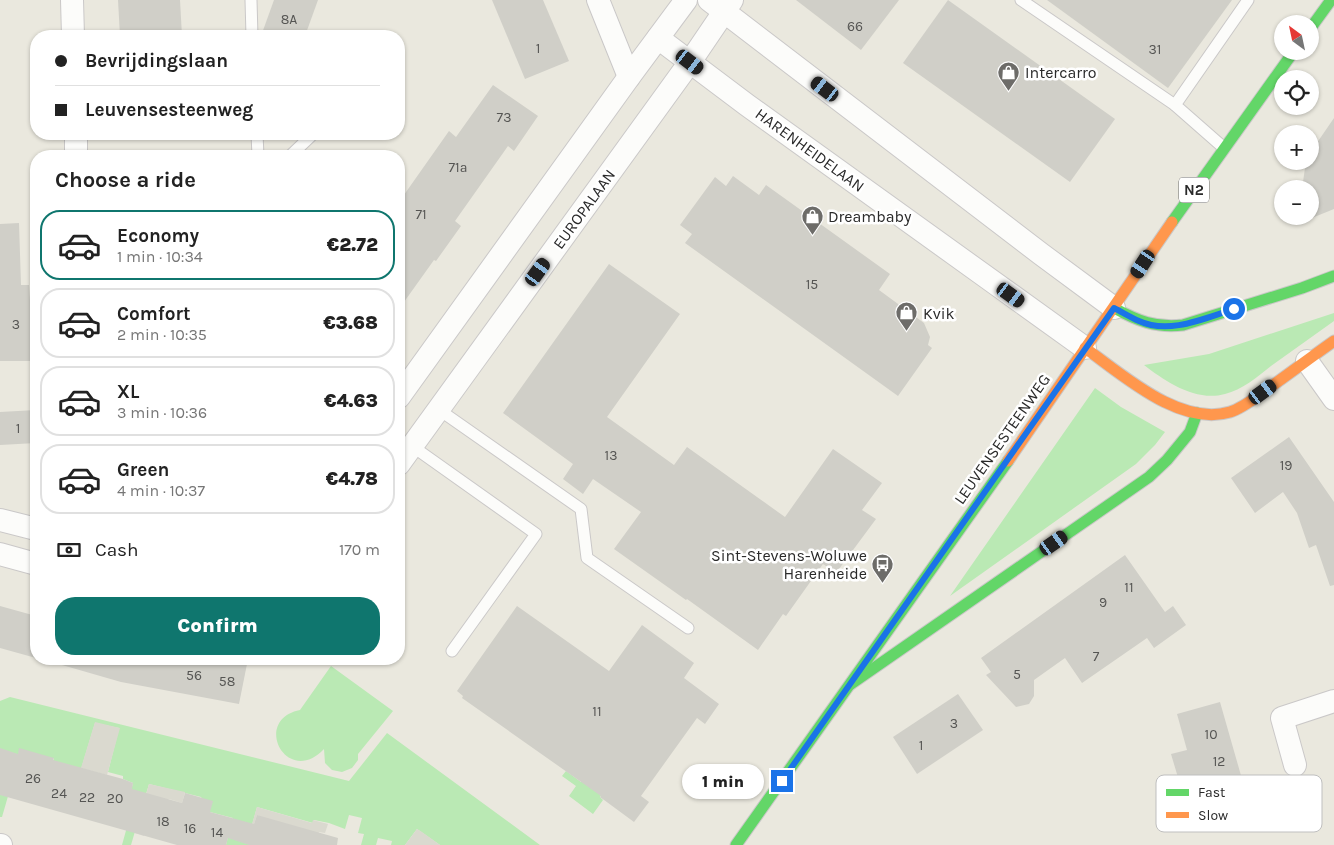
<!DOCTYPE html>
<meta charset="utf-8">
<style>
:root{--surface:#fff;--page:#f2f2f2;--text:#222;--muted:#767676;--line:#e0e0e0;--accent:#0f766e}
body{margin:0;font-family:Karla,sans-serif;background:var(--page);color:var(--text);height:100vh;display:flex;flex-direction:column;font-size:19px;white-space:nowrap}
*{box-sizing:border-box;margin:0}
p{font-size:16px;color:var(--muted)}
.icon{flex:none;width:28px;height:28px;fill:none;stroke:currentColor;stroke-width:2;stroke-linecap:round;stroke-linejoin:round}
.map{position:relative;flex:1;overflow:hidden}
.drawer{position:absolute;left:30px;top:150px;width:375px;height:515px;display:flex;flex-direction:column;background:var(--surface);border-radius:20px;box-shadow:0 1px 4px #0004}
.drawer>*{flex:none}
.hud{position:absolute;left:30px;top:30px;width:375px;height:110px;border-radius:20px;box-shadow:0 1px 4px #0004;display:grid;align-content:center;height:110px;padding:0 25px;background:var(--surface)}
.needle{width:32px;rotate:327deg}
.buttons{position:absolute;left:1274px;top:15px;display:grid;gap:10px}
.buttons a{display:grid;place-items:center;width:45px;height:45px;border-radius:50%;background:var(--surface);box-shadow:0 1px 4px #0004;font-size:25px}
.end{position:absolute;width:22px;height:22px;margin:-11px;border:6px solid #1a73e8;background:#fff;box-shadow:0 0 0 2px #fff}
.from{border-radius:50%}
.bubble{position:absolute;height:35px;border-radius:18px;background:var(--surface);box-shadow:0 1px 4px #0004;font-size:16px;font-weight:800;line-height:35px;text-align:center}
.car{position:absolute;width:15px;height:30px;margin:-15px -8px;border-radius:6px;box-shadow:0 0 4px 1px #0007;background:linear-gradient(#222 24%,#8ab4d8 0 40%,#222 0 76%,#8ab4d8 0 86%,#222 0)}
.hud b{display:flex;align-items:center;gap:18px;height:48px;font-size:19px}
.hud b+b{border-top:1px solid var(--line)}
.hud i{width:12px;height:12px;background:var(--text)}
ul{padding:0;list-style:none}
li{display:flex;align-items:center;gap:15px;height:70px;margin:0 10px 8px;padding:0 15px;border:2px solid var(--line);border-radius:20px}
li div{flex:1}
li b{display:block;font-size:19px}
li em{font-style:normal;font-weight:800}
li.selected{border-color:var(--accent)}
li>.icon{width:45px;height:45px;stroke-width:1.5}
h2{padding:0 25px;font-size:22px;line-height:60px}
.pay{display:flex;align-items:center;gap:12px;height:55px;padding:0 25px;font-size:19px}
.pay p{margin-inline-start:auto}
.button{display:flex;gap:10px;margin-top:auto;padding:10px 25px}
.button a{flex:1;height:58px;border-radius:20px;background:var(--accent);color:#fff;font-size:20px;font-weight:800;line-height:58px;text-align:center}
.map>svg:first-child{display:block}
</style>
<div class="map">
<svg width="1334" height="845" viewBox="0 0 1334 845">
<rect width="100%" height="100%" fill="#eae8de"/>
<g fill="#bae9b4">
<path d="M1334,313V321C1313,336 1292,351 1271,366C1257,377 1242,390 1225,394C1196,402 1166,382 1144,365L1209,354Z"/>
<polygon points="1095,388 1121,407 1165,432 1155,445 1136,464 950,596"/>
<path d="M331,666L393,711L358,754V760L352,768L342,772L332,770L325,763L324,749C287,788 251,720 300,710Z"/>
<polygon points="10,697 349,781 387,733 540,845 440,845 417,829 405,845 391,845 392,841 378,838 376,845 361,845 364,834 358,833 362,818 349,815 345,829 329,823 314,820 313,823 257,807 247,843 251,845 226,845 233,818 210,812 201,797 149,784 131,845 122,845 130,816 125,814 133,783 123,779 123,776 108,772 119,728 95,723 78,779 50,771 54,758 17,765 2,817 0,817 0,701"/>
<polygon points="566,771 581,782 585,777 604,790 600,797 603,800 593,814 569,796 576,786 562,776"/>
</g>
<g fill="#dad9cf">
<polygon points="95,722 120,728 107,775 81,768"/>
<polygon points="149,784 185,792 182,803 169,799 154,803 144,836 135,833"/>
<polygon points="257,807 312,823 313,820 328,824 325,833 319,832 316,840 257,815 254,824 252,824"/>
<polygon points="417,829 422,832 440,845 405,845"/>
</g>
<g fill="#d0cfc8">
<polygon points="118,0 180,0 182,36 120,36"/>
<polygon points="274,0 318,0 305,36 261,36"/>
<polygon points="492,0 543,0 569,61 525,79"/>
<polygon points="796,0 899,0 861,50"/>
<polygon points="948,0 1115,119 1070,182 903,63"/>
<polygon points="1047,0 1232,0 1168,88"/>
<polygon points="493,85 538,116 514,151 508,146 455,221 461,226 436,261 434,260 399,309 399,202 449,131 456,137"/>
<polygon points="1334,118 1334,209 1297,224 1298,216 1310,216 1310,189 1302,189 1306,161 1310,161 1310,153"/>
<polygon points="733,176 759,195 766,185 890,274 879,290 924,323 930,337 928,345 932,348 898,396 685,243 692,234 680,225 715,177 726,186"/>
<polygon points="19,223 21,285 29,285 34,361 0,361 0,224"/>
<polygon points="609,264 680,314 607,417 674,465 687,447 785,517 833,449 882,483 862,510 876,519 836,573 823,564 786,616 783,614 758,650 687,599 686,600 614,549 641,512 593,479 583,494 563,479 573,464 503,413"/>
<polygon points="36,410 36,443 0,445 0,412"/>
<polygon points="1289,437 1334,502 1334,585 1330,586 1316,545 1309,548 1297,513 1283,492 1255,513 1231,478"/>
<polygon points="1125,555 1165,612 1173,606 1186,625 1154,648 1147,638 1082,683 1065,658 1034,680 1034,696 1029,704 1016,707 986,675 991,672 981,658"/>
<polygon points="0,606 36,616 36,658 0,648"/>
<polygon points="517,606 609,671 642,625 694,663 684,678 719,704 705,724 697,718 641,796 649,802 634,822 600,797 601,796 462,698 463,696 457,691"/>
<polygon points="63,659 218,659 247,664 239,704 121,682 62,665"/>
<polygon points="958,694 983,730 917,774 893,737"/>
<polygon points="1220,702 1250,807 1207,819 1201,796 1185,801 1171,754 1187,750 1177,714"/>
<polygon points="0,748 18,754 19,748 54,758 53,760 123,779 133,783 132,789 182,803 185,793 213,801 210,812 254,824 257,815 338,838 337,845 249,845 228,838 226,845 177,845 0,795"/>
</g>
<g fill="none" stroke-linecap="round" stroke-linejoin="round">
<defs>
<g id="lane">
<polyline points="251,0 252,36"/>
<polyline points="1021,0 1175,105"/>
<polyline points="257,134 258,156"/>
<polyline points="1224,148 1175,105 1248,0"/>
<polyline points="290,156 313,134"/>
<polyline points="438,409 581,509 587,558 688,628"/>
<polyline points="412,446 536,534 452,651"/>
</g>
<g id="street">
<polyline points="72,0 73,36"/>
<polyline points="598,0 629,77"/>
<polyline points="709,0 1041,254 1114,308"/>
<polyline points="658,38 747,105 1085,348"/>
<polyline points="76,134 76,156"/>
<polyline points="1307,361 1334,399"/>
<polyline points="399,397 629,77 686,0"/>
<polyline points="399,464 690,62 732,0"/>
<polyline points="0,520 36,529"/>
<polyline points="0,554 36,564"/>
<polyline points="1295,765 1282,718 1334,701"/>
<polyline points="0,845 1,845"/>
</g>
<g id="fast">
<polyline points="1310,29 1331,0"/>
<polyline points="1172,222 1294,51"/>
<path d="M1114,308C1138,321 1155,328 1183,325L1302,288L1334,276"/>
<polyline points="851,684 1149,477 1167,460 1190,432 1197,413"/>
<polyline points="736,845 1008,461"/>
</g>
<g id="slow">
<path d="M1085,348C1123,375 1180,427 1230,412C1243,408 1255,398 1266,390C1289,374 1311,357 1334,341"/>
<polyline points="1008,461 1172,222"/>
</g>
</defs>
<use href="#lane" stroke="#cac8c8" stroke-width="13"/>
<use href="#street" stroke="#cac8c8" stroke-width="24"/>
<use href="#fast" stroke="#cac8c8" stroke-width="13"/>
<use href="#slow" stroke="#cac8c8" stroke-width="13"/>
<use href="#lane" stroke="#fcfcfa" stroke-width="11"/>
<use href="#street" stroke="#fcfcfa" stroke-width="22"/>
<use href="#fast" stroke="#63d668" stroke-width="11"/>
<use href="#slow" stroke="#ff974d" stroke-width="11"/>
</g>
<g fill="none" stroke-linecap="round" stroke-linejoin="round">
<path stroke="#1a73e8" stroke-width="6" d="M782,781L1114,308C1122,312 1130,317 1139,321C1169,335 1205,318 1234,309"/>
</g>
<defs>
<symbol id="shop-pin" viewBox="-11 -11 22 30"><path d="M0 17L-7.5 6A9.5 9.5 0 1 1 7.5 6Z" fill="#6d6c69" stroke="#fff"/><path d="M-5-2.5h2.3a2.7 3.5 0 0 1 5.4 0H5L5.5 6h-11ZM-1.5-2.5h3a1.5 2.3 0 0 0-3 0Z" fill="#fff"/></symbol>
<symbol id="bus-pin" viewBox="-11 -11 22 30"><path d="M0 17L-7.5 6A9.5 9.5 0 1 1 7.5 6Z" fill="#6d6c69" stroke="#fff"/><path d="M-5-6H5V4H4V6H2V4H-2V6H-4V4H-5ZM-3.5-4V0h7V-4ZM-3.5 1.2v1.5H-2V1.2ZM2 1.2v1.5H3.5V1.2Z" fill="#fff"/></symbol>
</defs>
<g fill-rule="evenodd">
<use href="#shop-pin" x="996" y="60" width="25" height="34"/>
<use href="#shop-pin" x="800" y="204" width="25" height="34"/>
<use href="#shop-pin" x="894" y="300" width="25" height="34"/>
<use href="#bus-pin" x="870" y="552" width="25" height="34"/>
</g>
<g text-anchor="middle" dominant-baseline="central" stroke-width="5" stroke-linejoin="round" paint-order="stroke">
<g font-size="14" fill="#555553">
<text x="289" y="19">8A</text>
<text x="855" y="26">66</text>
<text x="538" y="48">1</text>
<text x="1155" y="49">31</text>
<text x="504" y="117">73</text>
<text x="458" y="167">71a</text>
<text x="421" y="214">71</text>
<text x="812" y="284">15</text>
<text x="16" y="324">3</text>
<text x="18" y="428">1</text>
<text x="611" y="455">13</text>
<text x="1286" y="465">19</text>
<text x="1129" y="587">11</text>
<text x="1103" y="602">9</text>
<text x="1096" y="656">7</text>
<text x="1017" y="674">5</text>
<text x="194" y="675">56</text>
<text x="227" y="681">58</text>
<text x="597" y="711">11</text>
<text x="954" y="723">3</text>
<text x="1211" y="734">10</text>
<text x="921" y="745">1</text>
<text x="1219" y="761">12</text>
<text x="33" y="778">26</text>
<text x="59" y="793">24</text>
<text x="87" y="797">22</text>
<text x="115" y="798">20</text>
<text x="163" y="821">18</text>
<text x="190" y="828">16</text>
<text x="217" y="832">14</text>
</g>
<rect fill="#fff" stroke="#6a6a6a" stroke-width="1" x="1179" y="177.5" width="30" height="25" rx="4"/>
<g font-size="15" font-weight="bold" fill="#2a2a2a">
<text x="1194" y="190">N2</text>
</g>
<g font-size="16" fill="#2a2a2a" stroke="#fff" text-anchor="start">
<text x="1025" y="72">Intercarro</text>
<text x="828" y="216">Dreambaby</text>
<text x="923" y="313">Kvik</text>
<text x="867" y="555" text-anchor="end">Sint-Stevens-Woluwe<tspan x="867" dy="18">Harenheide</tspan></text>
</g>
<g font-size="16" fill="#2a2a2a" stroke="#fff">
<text transform="translate(810 150) rotate(36)">HARENHEIDELAAN</text>
<text transform="translate(584 209) rotate(-54)">EUROPALAAN</text>
<text transform="translate(1002 439) rotate(-55)">LEUVENSESTEENWEG</text>
</g>
</g>
<rect x="1156" y="775" width="166" height="57" rx="8" fill="#fff" stroke="#bfbfbf" stroke-width="1"/>
<rect x="1166" y="789" width="23" height="7" fill="#63d668"/>
<rect x="1166" y="812" width="23" height="6" fill="#ff974d"/>
<g font-size="14" fill="#2a2a2a">
<text x="1198" y="797">Fast</text>
<text x="1198" y="820">Slow</text>
</g>
</svg>
<div class="buttons">
<a><svg class="needle" viewBox="-14 -14 28 28"><path d="M0-13l5 13h-10z" fill="#e53935"/><path d="M0 13l5-13h-10z" fill="#767676"/></svg></a>
<a><svg class="icon" aria-label="locate" viewBox="0 0 24 24"><circle cx="12" cy="12" r="6"/><path d="M12 2v4M12 18v4M2 12h4M18 12h4"/></svg></a>
<a>+</a>
<a>−</a>
</div>
<i class="end from" style="left:1234px;top:309px"></i>
<i class="end" style="left:782px;top:781px"></i>
<div class="bubble" style="left:682px;top:764px;width:82px">1 min</div>
<i class="car" style="left:690px;top:62px;rotate:127deg"></i>
<i class="car" style="left:825px;top:89px;rotate:307deg"></i>
<i class="car" style="left:1143px;top:264px;rotate:213deg"></i>
<i class="car" style="left:538px;top:272px;rotate:36deg"></i>
<i class="car" style="left:1011px;top:295px;rotate:126deg"></i>
<i class="car" style="left:1263px;top:392px;rotate:54deg"></i>
<i class="car" style="left:1054px;top:543px;rotate:55deg"></i>
<div class="hud">
<b><i class="from"></i>Bevrijdingslaan</b>
<b><i></i>Leuvensesteenweg</b>
</div>
<section class="drawer">
<h2>Choose a ride</h2>
<ul>
<li class="selected"><svg class="icon" aria-label="car" viewBox="0 0 24 24"><path d="M5 17H2v-5l4-1 3-4h7l3 4 3 1v5h-3M9 17h6M6 11h13"/><circle cx="7" cy="17" r="2"/><circle cx="17" cy="17" r="2"/></svg><div><b>Economy</b><p>1 min · 10:34</p></div><em>€2.72</em></li>
<li><svg class="icon" aria-label="car" viewBox="0 0 24 24"><path d="M5 17H2v-5l4-1 3-4h7l3 4 3 1v5h-3M9 17h6M6 11h13"/><circle cx="7" cy="17" r="2"/><circle cx="17" cy="17" r="2"/></svg><div><b>Comfort</b><p>2 min · 10:35</p></div><em>€3.68</em></li>
<li><svg class="icon" aria-label="car" viewBox="0 0 24 24"><path d="M5 17H2v-5l4-1 3-4h7l3 4 3 1v5h-3M9 17h6M6 11h13"/><circle cx="7" cy="17" r="2"/><circle cx="17" cy="17" r="2"/></svg><div><b>XL</b><p>3 min · 10:36</p></div><em>€4.63</em></li>
<li><svg class="icon" aria-label="car" viewBox="0 0 24 24"><path d="M5 17H2v-5l4-1 3-4h7l3 4 3 1v5h-3M9 17h6M6 11h13"/><circle cx="7" cy="17" r="2"/><circle cx="17" cy="17" r="2"/></svg><div><b>Green</b><p>4 min · 10:37</p></div><em>€4.78</em></li>
</ul>
<div class="pay"><svg class="icon" aria-label="cash" viewBox="0 0 24 24"><path d="M3 7h18v10H3z"/><circle cx="12" cy="12" r="2"/></svg>Cash<p>170 m</p></div>
<div class="button"><a>Confirm</a></div>
</section>
</div>
